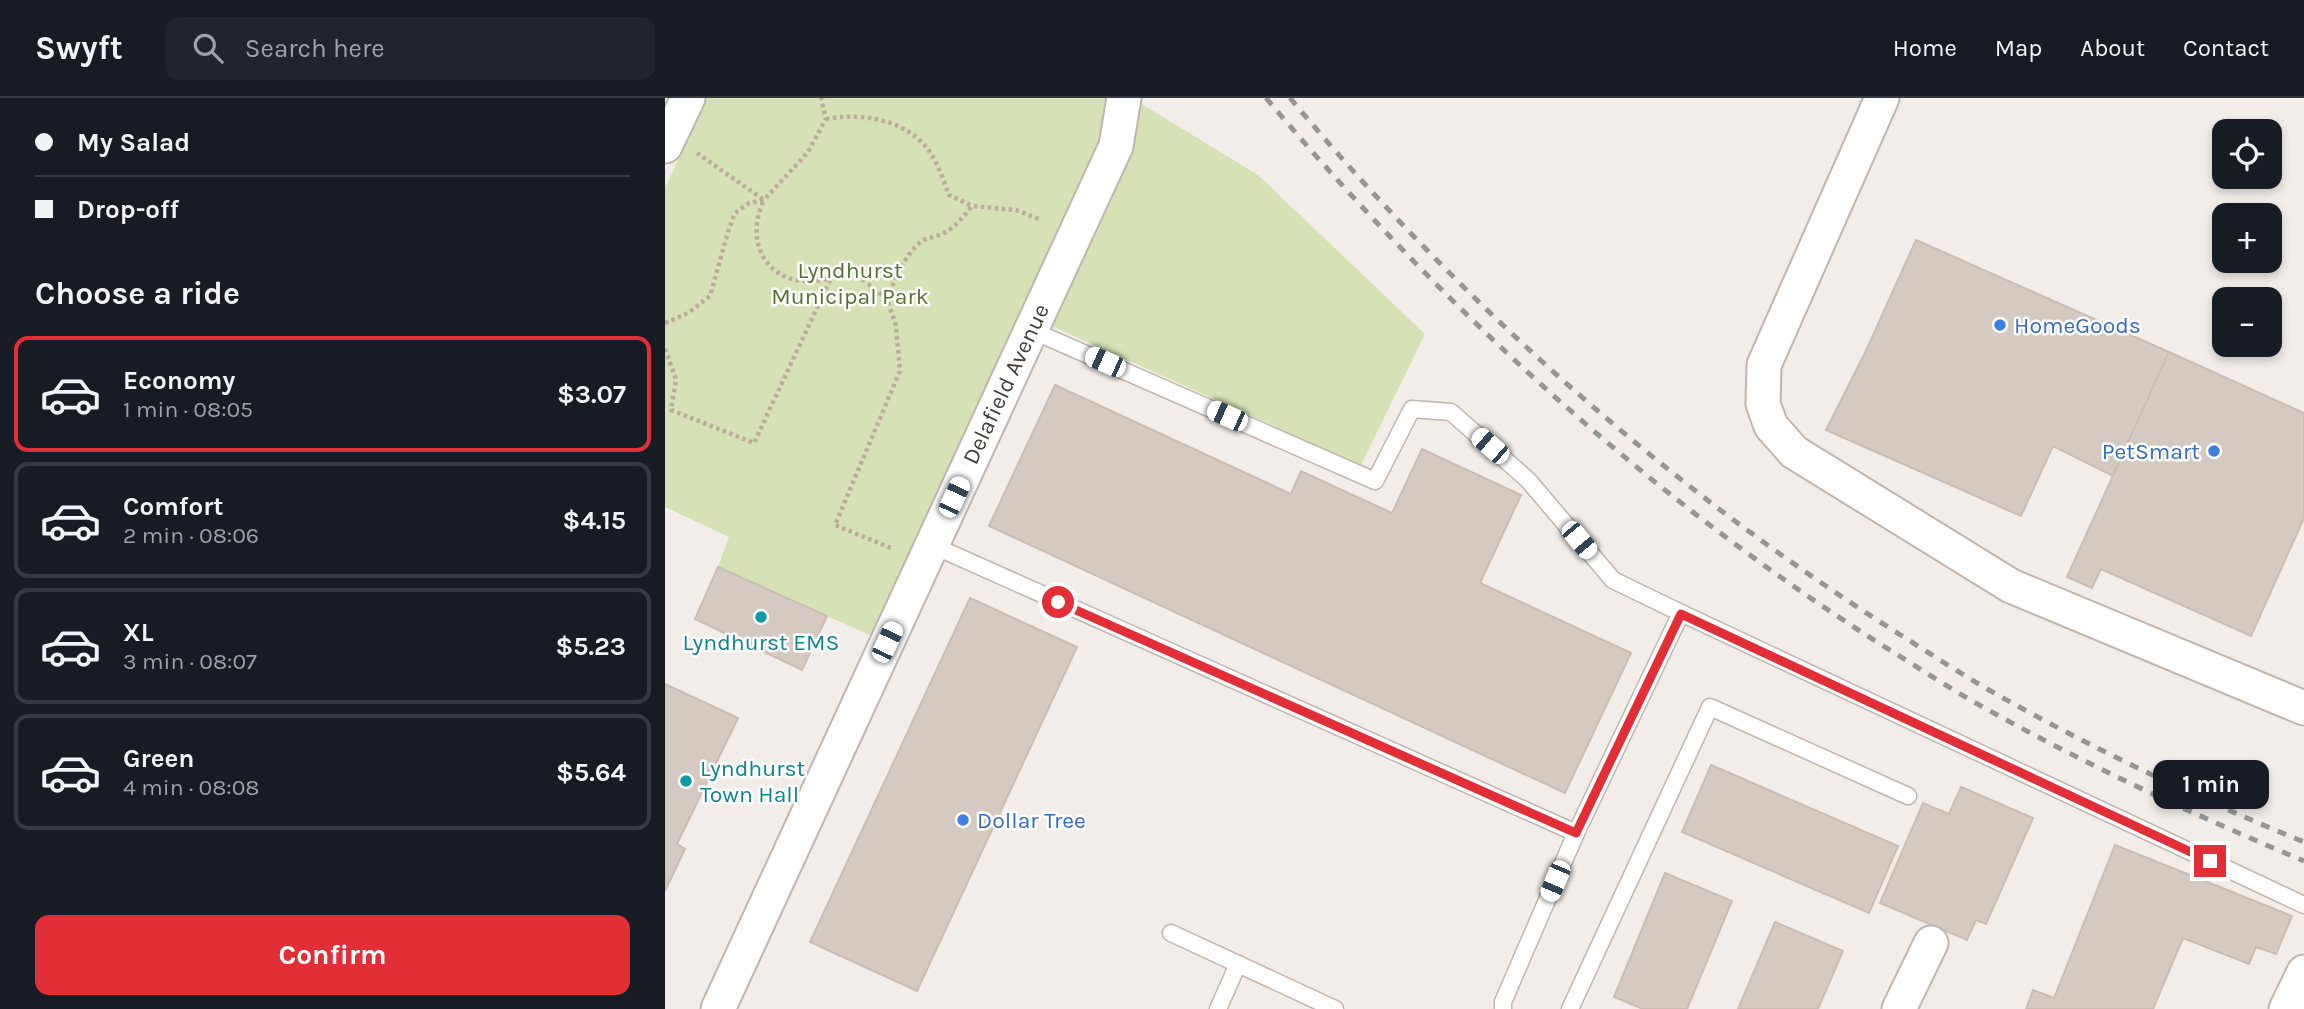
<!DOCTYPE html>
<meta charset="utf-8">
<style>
:root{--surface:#171b24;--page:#20242c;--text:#f1f3f6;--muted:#9ea1a6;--line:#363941;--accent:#e22f37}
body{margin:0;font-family:Karla,sans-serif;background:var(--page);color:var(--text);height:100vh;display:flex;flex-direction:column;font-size:26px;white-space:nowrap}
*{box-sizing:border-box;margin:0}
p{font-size:23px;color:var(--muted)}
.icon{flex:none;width:38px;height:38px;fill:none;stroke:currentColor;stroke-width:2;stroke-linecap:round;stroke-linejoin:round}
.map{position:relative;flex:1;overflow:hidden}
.panel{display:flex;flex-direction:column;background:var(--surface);width:665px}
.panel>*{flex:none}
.hud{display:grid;align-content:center;height:154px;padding:0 35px;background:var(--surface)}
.tools{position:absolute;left:1547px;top:21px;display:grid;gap:14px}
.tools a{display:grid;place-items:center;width:70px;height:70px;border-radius:14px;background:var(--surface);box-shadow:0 4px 10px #0003;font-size:35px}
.end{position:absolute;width:32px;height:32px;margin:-16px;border:9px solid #e22f37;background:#fff;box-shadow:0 0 0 4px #fff}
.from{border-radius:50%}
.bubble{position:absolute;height:49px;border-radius:14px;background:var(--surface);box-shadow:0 4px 10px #0003;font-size:23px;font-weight:700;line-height:49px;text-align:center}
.car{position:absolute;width:21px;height:42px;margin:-21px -10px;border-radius:9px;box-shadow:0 0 5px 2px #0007;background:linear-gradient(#fff 24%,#345 0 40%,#fff 0 76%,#345 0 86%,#fff 0)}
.hud b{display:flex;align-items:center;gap:24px;height:66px;font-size:26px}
.hud b+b{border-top:2px solid var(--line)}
.hud i{width:18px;height:18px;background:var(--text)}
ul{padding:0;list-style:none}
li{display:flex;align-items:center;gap:21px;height:116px;margin:0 14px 10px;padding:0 21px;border:4px solid var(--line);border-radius:14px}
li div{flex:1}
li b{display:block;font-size:26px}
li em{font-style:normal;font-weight:700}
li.active{border-color:var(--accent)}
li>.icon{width:63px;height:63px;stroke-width:1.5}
h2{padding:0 35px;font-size:32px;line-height:84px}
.cta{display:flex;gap:14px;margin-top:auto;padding:14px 35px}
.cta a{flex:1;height:80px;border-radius:14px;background:var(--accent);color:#fff;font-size:28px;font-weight:700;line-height:80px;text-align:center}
header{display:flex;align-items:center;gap:42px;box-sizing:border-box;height:98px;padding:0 35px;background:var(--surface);border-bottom:2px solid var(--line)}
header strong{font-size:33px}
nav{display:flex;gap:38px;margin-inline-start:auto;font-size:24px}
.search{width:490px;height:63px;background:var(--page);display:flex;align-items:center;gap:18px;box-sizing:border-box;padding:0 24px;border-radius:14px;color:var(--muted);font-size:26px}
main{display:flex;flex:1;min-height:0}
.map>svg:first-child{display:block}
</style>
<header>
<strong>Swyft</strong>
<div class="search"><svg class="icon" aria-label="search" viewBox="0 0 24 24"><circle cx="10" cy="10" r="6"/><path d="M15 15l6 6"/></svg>Search here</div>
<nav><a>Home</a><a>Map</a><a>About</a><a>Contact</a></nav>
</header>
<main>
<section class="panel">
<div class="hud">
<b><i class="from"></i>My Salad</b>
<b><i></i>Drop-off</b>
</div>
<h2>Choose a ride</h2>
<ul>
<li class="active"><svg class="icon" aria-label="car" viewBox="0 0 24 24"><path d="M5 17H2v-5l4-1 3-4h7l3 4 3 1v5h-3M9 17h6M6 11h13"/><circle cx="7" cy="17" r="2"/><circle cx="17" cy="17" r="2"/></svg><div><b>Economy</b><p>1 min · 08:05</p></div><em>$3.07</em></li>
<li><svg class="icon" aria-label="car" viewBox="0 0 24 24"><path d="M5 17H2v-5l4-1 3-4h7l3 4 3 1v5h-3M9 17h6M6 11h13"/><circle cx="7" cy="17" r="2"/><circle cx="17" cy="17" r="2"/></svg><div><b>Comfort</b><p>2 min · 08:06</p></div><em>$4.15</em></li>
<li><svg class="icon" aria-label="car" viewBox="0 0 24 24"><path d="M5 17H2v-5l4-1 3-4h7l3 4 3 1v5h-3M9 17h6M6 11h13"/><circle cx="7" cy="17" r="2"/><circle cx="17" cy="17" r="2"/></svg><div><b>XL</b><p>3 min · 08:07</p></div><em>$5.23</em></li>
<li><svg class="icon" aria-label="car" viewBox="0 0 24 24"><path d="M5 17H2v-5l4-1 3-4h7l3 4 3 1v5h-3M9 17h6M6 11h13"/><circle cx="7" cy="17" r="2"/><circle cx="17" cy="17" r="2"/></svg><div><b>Green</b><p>4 min · 08:08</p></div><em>$5.64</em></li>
</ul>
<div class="cta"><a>Confirm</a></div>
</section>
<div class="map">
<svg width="1639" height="911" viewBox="0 0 1639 911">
<rect width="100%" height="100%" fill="#f2ede8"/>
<polygon fill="#d6e2b5" points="42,0 467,0 593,77 760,236 696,367 373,222 218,543 53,469 64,439 0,409 0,90"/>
<g fill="#d5cac2" stroke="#ccbdb3" stroke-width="2">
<polygon points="1251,142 1504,254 1448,378 1388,348 1356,418 1161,332 1200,255"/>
<polygon points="1504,254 1639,315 1639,420 1586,538 1436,471 1427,490 1402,479"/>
<polygon points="390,287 626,396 636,373 727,415 757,351 856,397 815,485 966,555 900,695 324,428"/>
<polygon points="53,469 162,518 137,572 30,521"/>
<polygon points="305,500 412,549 252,893 145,844"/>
<polygon points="0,586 73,620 12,746 20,751 0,793"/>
<polygon points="1046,667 1233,748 1204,815 1017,734"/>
<polygon points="1296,689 1368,720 1321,826 1311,822 1302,842 1215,805 1258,705 1284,716"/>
<polygon points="1450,747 1627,818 1611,856 1591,849 1584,866 1518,840 1488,911 1361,911 1368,892 1389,900"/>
<polygon points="1000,775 1067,803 1022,911 978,911 949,899"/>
<polygon points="1110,824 1178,853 1153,911 1073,911"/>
</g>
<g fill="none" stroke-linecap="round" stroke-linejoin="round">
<defs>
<g id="lane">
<polyline points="366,232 710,383 747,311 786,314 863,382 948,482 1016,515 1639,807"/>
<polyline points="267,447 911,735 1016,515"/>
<polyline points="506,835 670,911"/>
<polyline points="553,911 573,866"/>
<polyline points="838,911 838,904 911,735"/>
<polyline points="905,911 1045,609 1243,698"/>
</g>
<g id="street">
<polyline points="1217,0 1099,267 1098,306 1106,328 1129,354 1346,488 1639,610"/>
<polyline points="0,48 23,0"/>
<polyline points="53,911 451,48 459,0"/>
<polyline points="1234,911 1266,845"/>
<polyline points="1621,911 1639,874"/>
</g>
</defs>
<use href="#lane" stroke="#c0b6af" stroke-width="19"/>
<use href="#street" stroke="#c0b6af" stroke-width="37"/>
<g stroke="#bdac9e" stroke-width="4.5" stroke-dasharray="3.5 3.5" stroke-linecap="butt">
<path d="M161,21C197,14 245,22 266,56C274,68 279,84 284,97L307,108"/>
<path d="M32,55L99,102C75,152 112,196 165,180"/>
<polyline points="192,177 222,201 231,228 235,273 170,427 226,450"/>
<path d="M222,201C229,183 241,154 257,143C263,139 272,139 279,135C290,129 299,118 307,108L351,112L374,121"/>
<polyline points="0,225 23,215 45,198 63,134 70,115 84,105 99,102 143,54 161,21 156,0"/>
<polyline points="0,251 11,281 6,312 89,345 166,180"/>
</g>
<use href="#lane" stroke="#fff" stroke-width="16"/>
<use href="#street" stroke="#fff" stroke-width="33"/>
<g stroke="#969696" stroke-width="5" stroke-dasharray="9 9" stroke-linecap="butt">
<path d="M601,0C783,216 991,406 1231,556C1257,572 1283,589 1309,604C1415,664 1527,716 1639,763"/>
<path d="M625,0C801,211 1009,395 1242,541C1267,557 1292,573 1317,588C1420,647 1529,699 1639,744"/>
</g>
</g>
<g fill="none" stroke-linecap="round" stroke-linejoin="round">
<polyline stroke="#e22f37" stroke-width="9" points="393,504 911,735 1016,516 1545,763"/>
</g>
<g fill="#3f7fe0" stroke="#fff" stroke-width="2.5">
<circle cx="1335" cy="227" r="7"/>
<circle cx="1549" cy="353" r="7"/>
<circle cx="298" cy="722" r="7"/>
</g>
<g fill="#0f9aa8" stroke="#fff" stroke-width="2.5">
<circle cx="96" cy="519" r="7"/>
<circle cx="21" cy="683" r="7"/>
</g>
<g text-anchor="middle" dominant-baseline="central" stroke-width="5" stroke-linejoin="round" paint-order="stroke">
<g font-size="23" fill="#557031" stroke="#fff">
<text x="185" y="172">Lyndhurst<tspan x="185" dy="26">Municipal Park</tspan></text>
</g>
<g font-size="23" fill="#366cbe" stroke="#fff" text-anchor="start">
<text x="1349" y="227">HomeGoods</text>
<text x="1535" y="353" text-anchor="end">PetSmart</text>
<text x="312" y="722">Dollar Tree</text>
</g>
<g font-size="23" fill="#453d37" stroke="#fff">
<text transform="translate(341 286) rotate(-65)">Delafield Avenue</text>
</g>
<g font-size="23" fill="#0d838f" stroke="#fff">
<text x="96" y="544">Lyndhurst EMS</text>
<text x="35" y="670" text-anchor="start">Lyndhurst<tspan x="35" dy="26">Town Hall</tspan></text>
</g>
</g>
</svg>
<div class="tools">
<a><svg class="icon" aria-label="locate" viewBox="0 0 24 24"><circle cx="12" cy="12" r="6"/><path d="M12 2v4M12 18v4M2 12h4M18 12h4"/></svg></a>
<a>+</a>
<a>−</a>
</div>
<i class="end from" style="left:393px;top:504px"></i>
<i class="end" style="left:1545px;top:763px"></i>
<div class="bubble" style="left:1488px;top:662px;width:116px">1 min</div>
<i class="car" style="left:440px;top:264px;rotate:294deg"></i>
<i class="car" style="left:562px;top:318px;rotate:294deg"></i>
<i class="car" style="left:825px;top:348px;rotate:311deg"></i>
<i class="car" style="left:289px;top:399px;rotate:25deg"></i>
<i class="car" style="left:914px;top:442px;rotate:140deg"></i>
<i class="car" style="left:222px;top:544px;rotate:25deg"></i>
<i class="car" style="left:890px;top:783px;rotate:203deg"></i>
</div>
</main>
